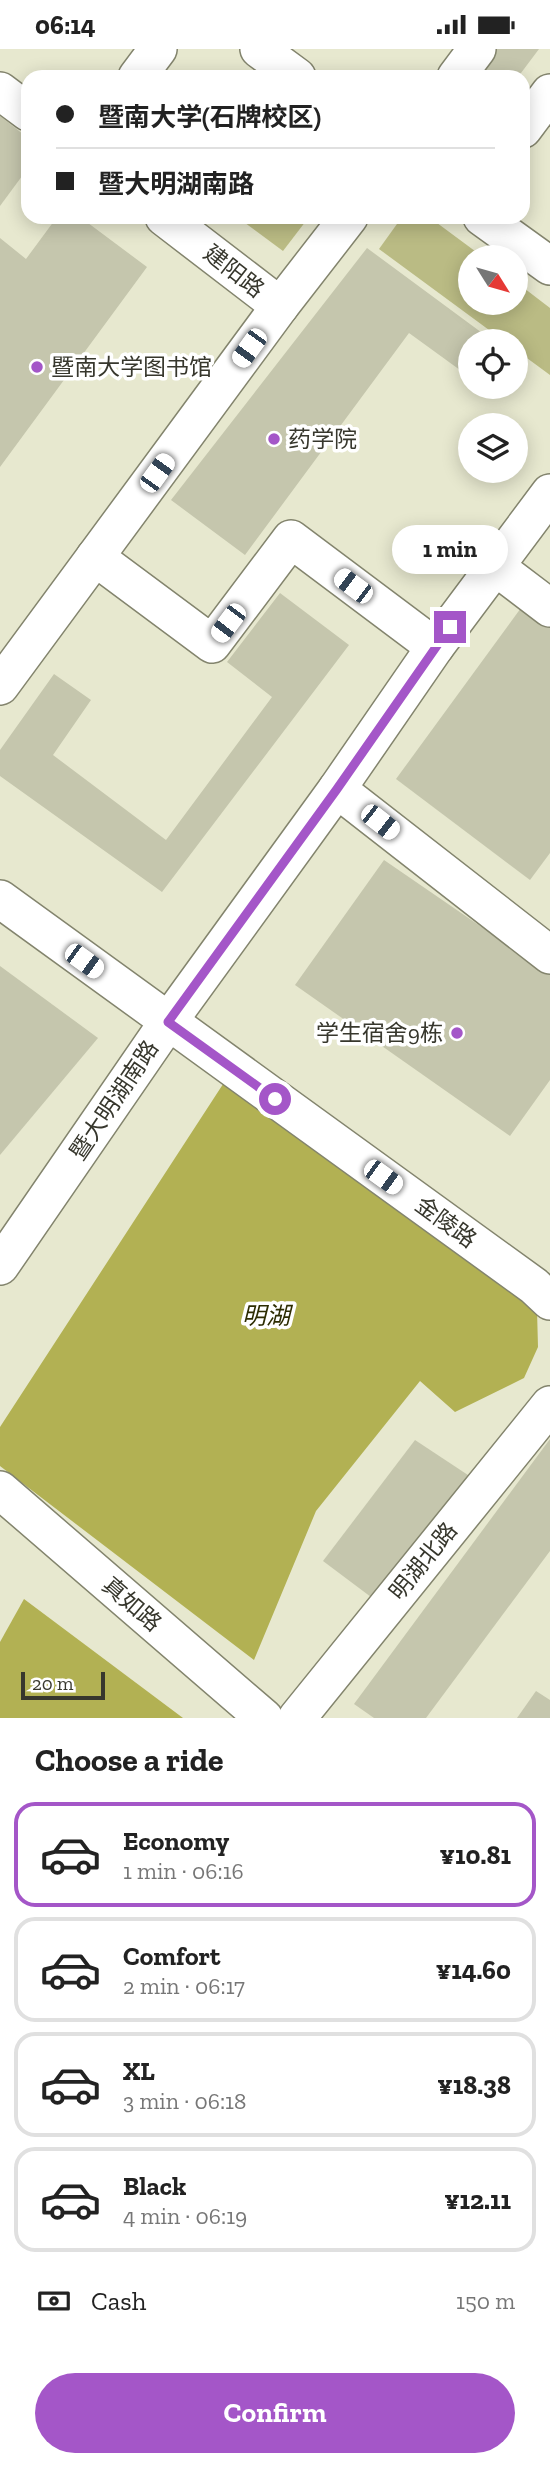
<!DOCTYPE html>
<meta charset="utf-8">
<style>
:root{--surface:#fff;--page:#f6f6f6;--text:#222;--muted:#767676;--line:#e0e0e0;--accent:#a456c8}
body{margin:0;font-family:"Zilla Slab","Noto Sans SC",serif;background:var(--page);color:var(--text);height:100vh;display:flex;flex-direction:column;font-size:26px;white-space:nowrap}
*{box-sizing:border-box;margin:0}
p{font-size:23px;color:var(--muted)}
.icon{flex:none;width:38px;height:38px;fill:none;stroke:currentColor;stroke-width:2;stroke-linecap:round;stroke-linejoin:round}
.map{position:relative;height:1669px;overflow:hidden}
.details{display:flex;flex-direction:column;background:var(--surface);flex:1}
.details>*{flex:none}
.hud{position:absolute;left:21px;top:21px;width:509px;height:154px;border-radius:21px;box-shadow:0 4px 18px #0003;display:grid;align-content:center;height:154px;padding:0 35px;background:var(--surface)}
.needle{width:46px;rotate:127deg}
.fabs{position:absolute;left:458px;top:196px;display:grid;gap:14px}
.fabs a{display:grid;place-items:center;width:70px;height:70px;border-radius:50%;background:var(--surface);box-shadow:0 4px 18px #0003;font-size:35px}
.scale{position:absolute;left:21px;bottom:18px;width:84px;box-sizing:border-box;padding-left:7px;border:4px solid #37372d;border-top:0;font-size:19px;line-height:24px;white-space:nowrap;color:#37372d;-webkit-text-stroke:5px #fff;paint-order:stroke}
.end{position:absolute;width:32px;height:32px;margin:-16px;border:9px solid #a456c8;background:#fff;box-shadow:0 0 0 4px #fff}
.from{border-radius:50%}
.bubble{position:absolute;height:49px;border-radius:24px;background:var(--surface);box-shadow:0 4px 18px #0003;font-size:23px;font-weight:700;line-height:49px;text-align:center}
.car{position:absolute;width:21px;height:42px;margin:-21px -10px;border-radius:9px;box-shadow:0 0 5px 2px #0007;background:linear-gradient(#fff 24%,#345 0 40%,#fff 0 76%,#345 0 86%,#fff 0)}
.hud b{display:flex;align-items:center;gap:24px;height:66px;font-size:26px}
.hud b+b{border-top:2px solid var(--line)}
.hud i{width:18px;height:18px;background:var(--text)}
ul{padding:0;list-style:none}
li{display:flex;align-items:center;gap:21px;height:105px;margin:0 14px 10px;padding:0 21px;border:4px solid var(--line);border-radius:21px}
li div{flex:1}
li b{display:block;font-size:26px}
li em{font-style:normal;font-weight:700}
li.on{border-color:var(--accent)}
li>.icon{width:63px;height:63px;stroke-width:1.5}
h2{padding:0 35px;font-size:32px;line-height:84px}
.pay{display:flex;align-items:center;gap:18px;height:77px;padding:0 35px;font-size:26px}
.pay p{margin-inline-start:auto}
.button{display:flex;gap:14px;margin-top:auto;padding:14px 35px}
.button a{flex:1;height:80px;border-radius:42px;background:var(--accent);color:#fff;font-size:28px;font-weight:700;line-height:80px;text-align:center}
.status{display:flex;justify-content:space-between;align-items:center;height:49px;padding:0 35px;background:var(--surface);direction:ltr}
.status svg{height:19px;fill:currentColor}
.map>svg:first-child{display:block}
</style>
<div class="status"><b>06:14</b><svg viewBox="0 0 49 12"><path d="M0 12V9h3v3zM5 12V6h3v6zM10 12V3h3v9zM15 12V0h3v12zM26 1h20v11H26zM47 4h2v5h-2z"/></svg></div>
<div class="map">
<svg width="550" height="1669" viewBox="0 0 550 1669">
<rect width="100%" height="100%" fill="#e7e8cf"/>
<g fill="#babb84">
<polygon points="237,168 309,168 283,202"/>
<polygon points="402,168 429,168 483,208 471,208 471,254 516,254 516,233 550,259 550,326 516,301 516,292 504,292 379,200"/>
</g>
<g fill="#b2b153">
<polygon points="227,1029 537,1261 538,1298 524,1329 455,1363 420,1332 316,1462 254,1611 0,1417 0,1378"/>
<polygon points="24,1550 183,1669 0,1669 0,1593"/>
</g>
<g fill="#c5c6ad">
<polygon points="492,0 539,0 518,28 472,28"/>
<polygon points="0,67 28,89 28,119 0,157"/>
<polygon points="57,168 80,168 147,218 0,418 0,189 26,210"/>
<polygon points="367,199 493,292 471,292 471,329 409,284 245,506 171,451"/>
<polygon points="280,544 349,596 162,843 0,727 0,701 54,625 91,651 53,706 166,791 272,648 227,613"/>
<polygon points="526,552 550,570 550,804 530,831 396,730"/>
<polygon points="384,811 550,925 550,1031 510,1087 295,936"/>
<polygon points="0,917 98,989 0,1106"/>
<polygon points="550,1390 550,1502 426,1669 374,1669 354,1655"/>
<polygon points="415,1391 474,1430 383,1557 323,1512"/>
<polygon points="536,1642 550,1651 550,1669 517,1669"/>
</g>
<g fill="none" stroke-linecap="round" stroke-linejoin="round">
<defs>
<g id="minor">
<polyline points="259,0 297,28"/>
<polyline points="137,28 158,0"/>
<polyline points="456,28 477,0"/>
<polyline points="0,42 28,63"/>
<polyline points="523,80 550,44"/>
<polyline points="164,168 280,257 349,168"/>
<polyline points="482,168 550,217"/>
<polyline points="95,508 212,595 291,490 435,598"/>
<polyline points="496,518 550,559"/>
<polyline points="0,637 280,257"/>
<polyline points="337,740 550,906"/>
<polyline points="0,850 534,1237 550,1252"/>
<polyline points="0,1217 168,973 337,740 435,598 550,444"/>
<polyline points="0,1441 264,1669"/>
<polyline points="297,1669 550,1356"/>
</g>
</defs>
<use href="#minor" stroke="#83846d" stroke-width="40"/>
<use href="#minor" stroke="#fff" stroke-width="37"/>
</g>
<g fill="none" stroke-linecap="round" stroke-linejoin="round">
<polyline stroke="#a456c8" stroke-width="9" points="275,1050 168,973 337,740 450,578"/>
</g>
<g fill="#a456c8" stroke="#fff" stroke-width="2.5">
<circle cx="37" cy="318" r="7"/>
<circle cx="274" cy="390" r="7"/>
<circle cx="457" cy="984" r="7"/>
</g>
<g text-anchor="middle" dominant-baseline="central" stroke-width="7" stroke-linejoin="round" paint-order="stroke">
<g font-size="23" fill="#37372d" stroke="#fff">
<text transform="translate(234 222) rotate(38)">建阳路</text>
<text transform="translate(114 1051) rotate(-56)">暨大明湖南路</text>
<text transform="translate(446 1173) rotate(36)">金陵路</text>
<text transform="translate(423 1512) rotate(-51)">明湖北路</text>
<text transform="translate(132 1555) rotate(41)">真如路</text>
</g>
<g font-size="23" fill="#37372d" stroke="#fff" text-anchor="start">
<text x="51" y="318">暨南大学图书馆</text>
<text x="288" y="390">药学院</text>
<text x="443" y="984" text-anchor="end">学生宿舍9栋</text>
</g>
<g font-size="24" font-style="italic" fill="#2d2c02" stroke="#fff">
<text x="266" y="1266">明湖</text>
</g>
</g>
</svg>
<div class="fabs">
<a><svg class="needle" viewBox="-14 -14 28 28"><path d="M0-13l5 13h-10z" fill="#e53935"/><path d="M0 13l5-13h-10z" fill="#767676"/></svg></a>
<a><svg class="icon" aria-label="locate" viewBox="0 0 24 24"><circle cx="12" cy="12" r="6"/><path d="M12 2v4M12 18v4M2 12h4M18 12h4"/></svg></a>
<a><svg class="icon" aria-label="layers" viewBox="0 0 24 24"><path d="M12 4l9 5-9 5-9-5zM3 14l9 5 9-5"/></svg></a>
</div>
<div class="scale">20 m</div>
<i class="end from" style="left:275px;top:1050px"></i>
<i class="end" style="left:450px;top:578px"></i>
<div class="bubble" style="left:392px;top:476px;width:116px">1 min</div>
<i class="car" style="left:249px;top:299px;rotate:216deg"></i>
<i class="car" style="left:157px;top:424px;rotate:36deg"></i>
<i class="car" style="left:353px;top:537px;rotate:307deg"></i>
<i class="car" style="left:228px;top:574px;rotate:217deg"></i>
<i class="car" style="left:380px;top:773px;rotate:128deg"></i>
<i class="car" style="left:84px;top:912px;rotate:126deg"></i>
<i class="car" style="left:383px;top:1128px;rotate:126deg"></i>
<div class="hud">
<b><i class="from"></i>暨南大学(石牌校区)</b>
<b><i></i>暨大明湖南路</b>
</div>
</div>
<section class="details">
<h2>Choose a ride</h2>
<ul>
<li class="on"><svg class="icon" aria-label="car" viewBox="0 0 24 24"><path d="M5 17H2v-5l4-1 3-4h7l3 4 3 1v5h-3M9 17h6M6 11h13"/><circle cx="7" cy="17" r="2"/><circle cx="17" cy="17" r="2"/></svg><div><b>Economy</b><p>1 min · 06:16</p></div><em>¥10.81</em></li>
<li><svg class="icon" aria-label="car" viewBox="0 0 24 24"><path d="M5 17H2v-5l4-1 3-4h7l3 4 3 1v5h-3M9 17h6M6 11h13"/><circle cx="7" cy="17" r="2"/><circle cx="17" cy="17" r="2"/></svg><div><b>Comfort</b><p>2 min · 06:17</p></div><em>¥14.60</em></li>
<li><svg class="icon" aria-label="car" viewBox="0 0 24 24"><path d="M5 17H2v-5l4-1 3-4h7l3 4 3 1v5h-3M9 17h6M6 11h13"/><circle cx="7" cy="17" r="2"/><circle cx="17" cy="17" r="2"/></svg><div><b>XL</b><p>3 min · 06:18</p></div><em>¥18.38</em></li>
<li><svg class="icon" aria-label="car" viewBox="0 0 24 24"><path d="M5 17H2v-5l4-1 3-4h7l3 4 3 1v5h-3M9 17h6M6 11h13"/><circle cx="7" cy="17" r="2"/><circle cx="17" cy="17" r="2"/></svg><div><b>Black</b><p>4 min · 06:19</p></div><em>¥12.11</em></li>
</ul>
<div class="pay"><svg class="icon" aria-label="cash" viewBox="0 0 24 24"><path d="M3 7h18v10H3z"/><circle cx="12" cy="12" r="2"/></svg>Cash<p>150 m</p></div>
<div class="button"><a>Confirm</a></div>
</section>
